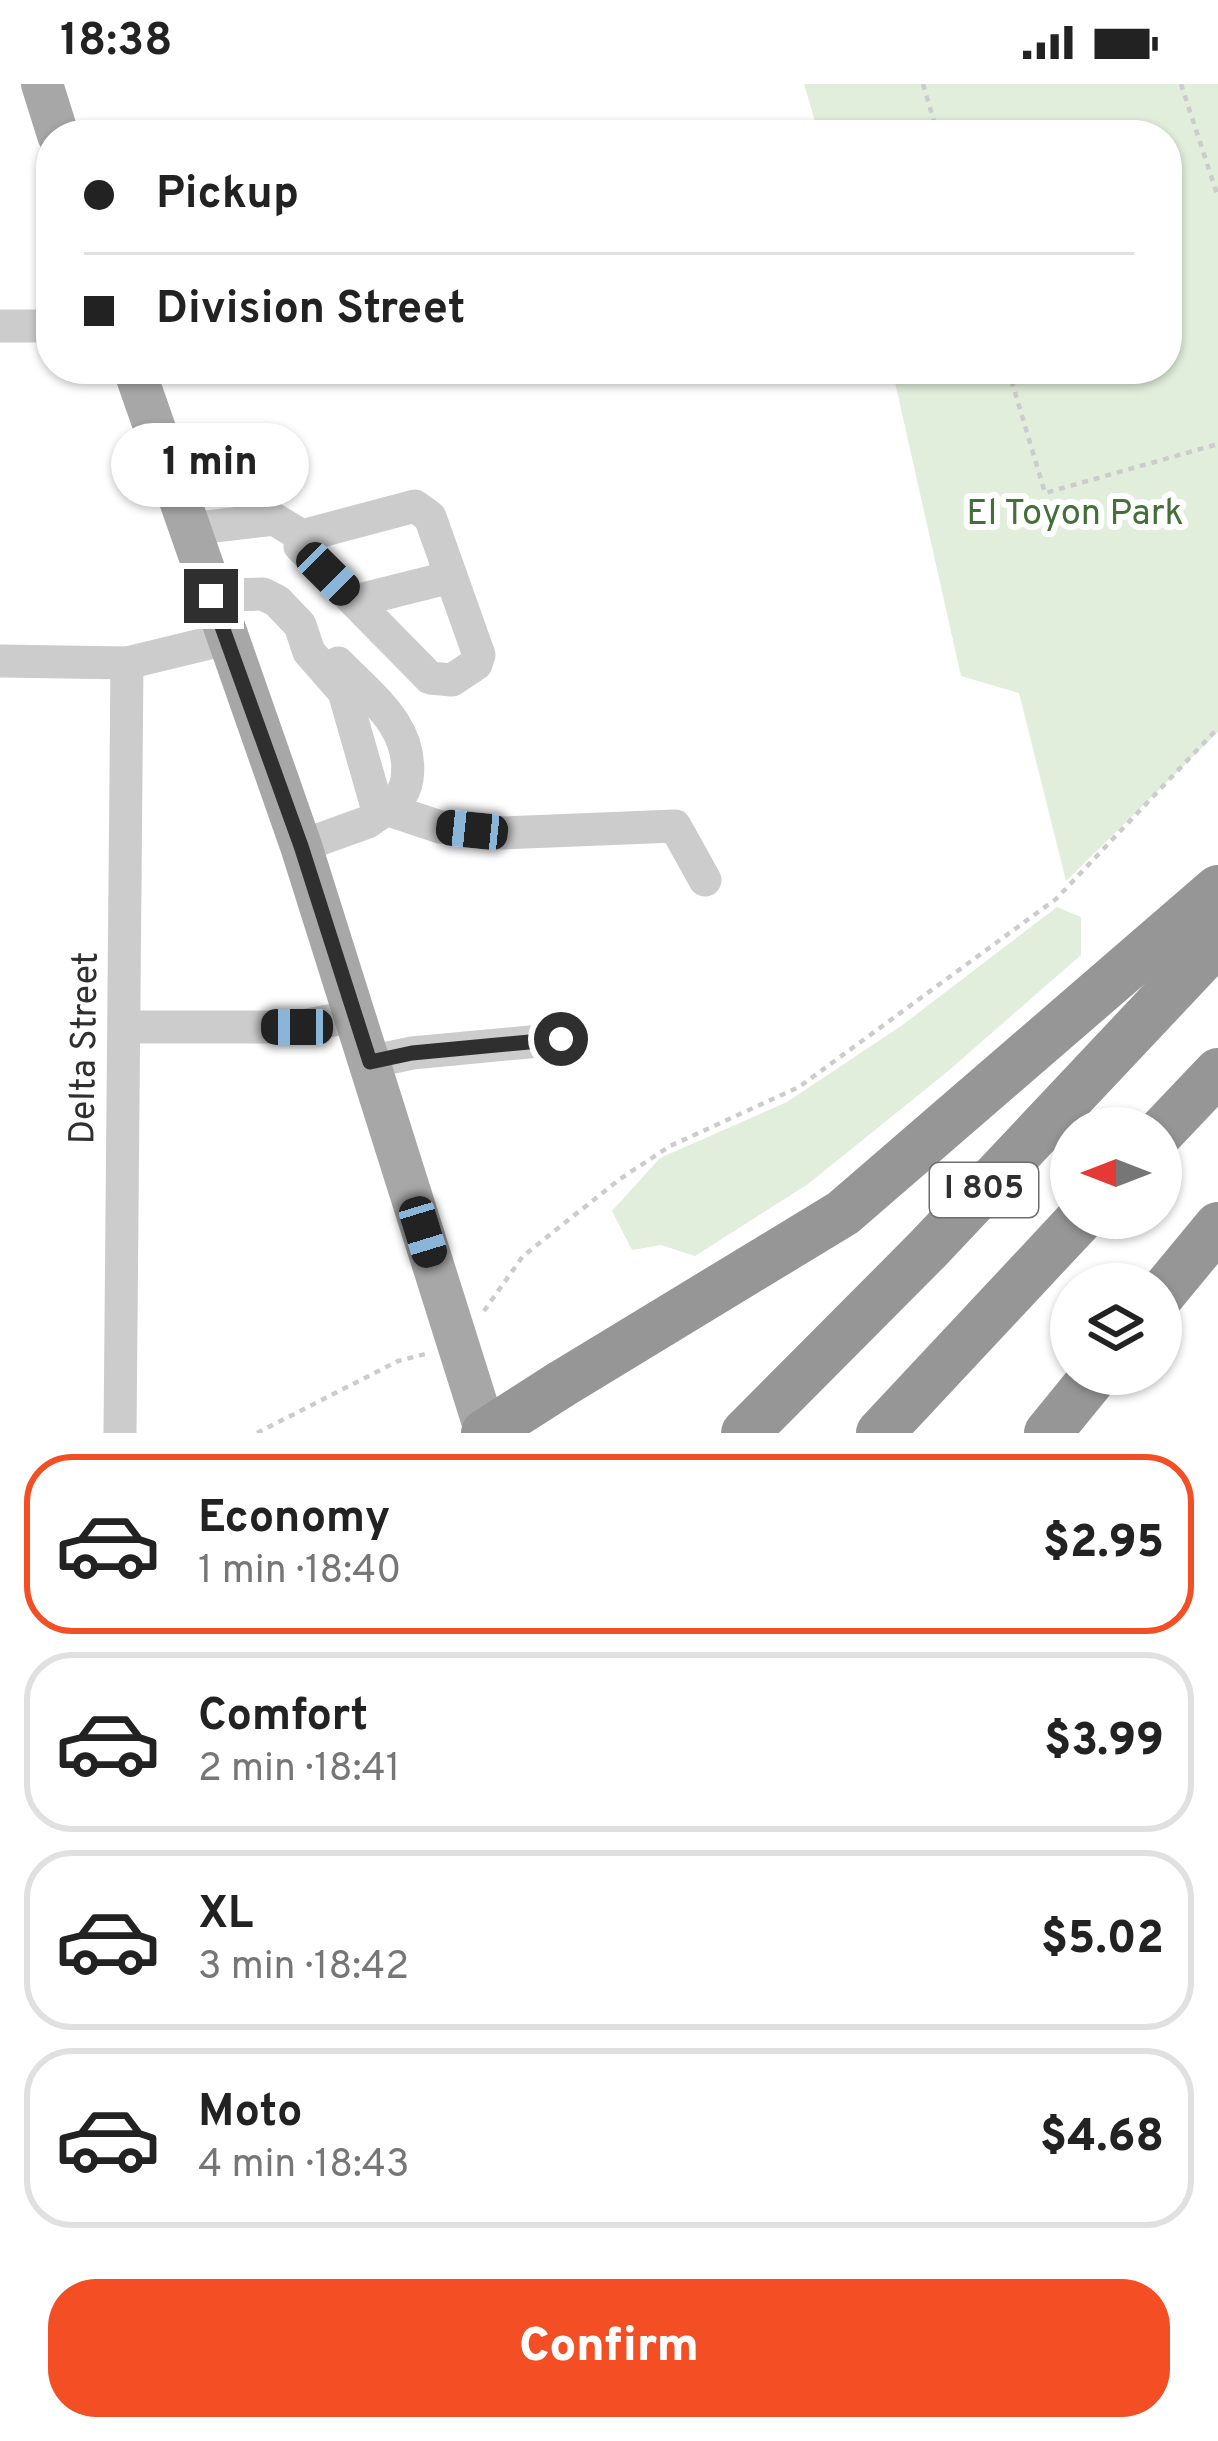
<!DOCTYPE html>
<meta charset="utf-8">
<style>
:root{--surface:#fff;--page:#f2f2f2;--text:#222;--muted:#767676;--line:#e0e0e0;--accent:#f44e24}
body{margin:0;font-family:Overpass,sans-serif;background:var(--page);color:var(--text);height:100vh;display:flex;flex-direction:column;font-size:45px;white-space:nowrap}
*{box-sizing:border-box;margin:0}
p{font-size:39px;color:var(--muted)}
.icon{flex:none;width:66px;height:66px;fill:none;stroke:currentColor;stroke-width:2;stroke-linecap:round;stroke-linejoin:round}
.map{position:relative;height:1349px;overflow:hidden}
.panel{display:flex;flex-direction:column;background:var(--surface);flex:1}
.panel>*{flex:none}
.guide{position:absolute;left:36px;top:36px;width:1146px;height:264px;border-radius:48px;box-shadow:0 3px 9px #0004;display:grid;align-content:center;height:264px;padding:0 48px;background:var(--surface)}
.needle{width:78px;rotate:270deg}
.controls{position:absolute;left:1050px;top:1023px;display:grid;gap:24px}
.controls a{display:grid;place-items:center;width:132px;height:132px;border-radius:50%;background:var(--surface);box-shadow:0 3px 9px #0004;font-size:60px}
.end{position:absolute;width:54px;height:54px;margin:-27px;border:15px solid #2f2f2f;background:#fff;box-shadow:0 0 0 6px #fff}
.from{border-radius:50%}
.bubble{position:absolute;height:84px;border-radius:42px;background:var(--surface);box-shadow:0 3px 9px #0004;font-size:39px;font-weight:800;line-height:84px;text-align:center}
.car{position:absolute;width:36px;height:72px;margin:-36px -18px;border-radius:15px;box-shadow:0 0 9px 3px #0007;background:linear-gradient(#222 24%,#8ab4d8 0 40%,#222 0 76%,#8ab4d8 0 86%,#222 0)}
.guide b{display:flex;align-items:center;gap:42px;height:114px;font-size:45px}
.guide b+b{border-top:3px solid var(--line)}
.guide i{width:30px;height:30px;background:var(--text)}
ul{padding:21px 0 0;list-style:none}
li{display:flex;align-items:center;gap:36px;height:180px;margin:0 24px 18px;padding:0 24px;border:6px solid var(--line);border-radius:48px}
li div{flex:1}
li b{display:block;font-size:45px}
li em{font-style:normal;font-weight:800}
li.selected{border-color:var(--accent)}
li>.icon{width:108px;height:108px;stroke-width:1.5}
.cta{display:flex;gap:24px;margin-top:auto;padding:24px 48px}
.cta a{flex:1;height:138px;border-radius:48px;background:var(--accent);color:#fff;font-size:48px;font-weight:800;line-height:138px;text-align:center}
.status{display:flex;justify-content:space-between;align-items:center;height:84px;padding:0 60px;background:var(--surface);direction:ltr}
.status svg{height:33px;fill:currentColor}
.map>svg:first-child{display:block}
</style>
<div class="status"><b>18:38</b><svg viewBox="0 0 49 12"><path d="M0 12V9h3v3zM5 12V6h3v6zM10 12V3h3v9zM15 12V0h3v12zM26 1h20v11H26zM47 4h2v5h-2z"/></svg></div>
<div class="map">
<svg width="1218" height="1349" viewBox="0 0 1218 1349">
<rect width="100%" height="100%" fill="#fff"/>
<g fill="#e1eedc">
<polygon points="804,0 1218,0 1218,648 1066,797 1019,609 961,592 892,285 1167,285 1167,51 819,51"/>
<polygon points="1057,823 1081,833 1081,871 947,988 808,1100 695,1172 661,1161 632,1166 612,1127 660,1074 787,1018 901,942"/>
</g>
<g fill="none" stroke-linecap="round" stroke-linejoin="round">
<g stroke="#ccc" stroke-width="4.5" stroke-dasharray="6 6" stroke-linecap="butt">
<polyline points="923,0 938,51"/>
<polyline points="1181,0 1218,113"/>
<polyline points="1008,285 1045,409 1218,360"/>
<polyline points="484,1227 523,1172 620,1095 670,1062 799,1003 1056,815 1218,644"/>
<polyline points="257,1349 398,1277 425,1270"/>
</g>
<g stroke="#ccc" stroke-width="33">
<polyline points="0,242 51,242"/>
<polygon points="415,422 430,433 479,571 476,580 452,596 430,594 300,462 302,452"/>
<polyline points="189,445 274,435 302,452"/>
<polyline points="211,511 263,510 277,517 300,541 309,568 344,608 379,730 368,738 301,762"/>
<polyline points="355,517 451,493"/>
<polyline points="0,577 127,579 226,555"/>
<path d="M338,579C371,613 414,643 407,695C405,710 393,724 379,730"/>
<polyline points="389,726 440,743 503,749 675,742 705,796"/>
<polyline points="126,943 297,943 355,932"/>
<polyline points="370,978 412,969 561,955"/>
<polyline points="120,1349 127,579"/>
</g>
<g stroke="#a7a7a7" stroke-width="42">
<polyline points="42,0 58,51"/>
<polyline points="134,285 301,762 486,1349"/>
</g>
<g stroke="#969696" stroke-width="48">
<polyline points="1161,1048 1218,988"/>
<polyline points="1161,1211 1218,1142"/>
<polyline points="560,1301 843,1129 1218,805"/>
<polyline points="745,1349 928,1165 1218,857"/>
<polyline points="880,1349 1081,1134"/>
<polyline points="1048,1349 1096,1290"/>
</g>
<polyline stroke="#969696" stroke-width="48" points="485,1349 560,1301"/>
</g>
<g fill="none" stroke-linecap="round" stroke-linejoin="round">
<polyline stroke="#2f2f2f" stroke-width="15" points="211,512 301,762 370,978 412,969 561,955"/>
</g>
<g text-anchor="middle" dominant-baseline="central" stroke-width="12" stroke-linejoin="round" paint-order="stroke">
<rect fill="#fff" stroke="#6d6d6d" stroke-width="3" x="930" y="1079" width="108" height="54" rx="9"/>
<g font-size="33" font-weight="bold" fill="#2f2f2f">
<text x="984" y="1106">I 805</text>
</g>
<g font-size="36" fill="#436f39" stroke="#fff">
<text x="1075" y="431">El Toyon Park</text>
</g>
<g font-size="36" fill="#2f2f2f" stroke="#fff">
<text transform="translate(86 964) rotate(-89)">Delta Street</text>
</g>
</g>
</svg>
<div class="controls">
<a><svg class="needle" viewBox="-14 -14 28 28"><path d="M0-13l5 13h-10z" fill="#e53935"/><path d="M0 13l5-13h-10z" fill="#767676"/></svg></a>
<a><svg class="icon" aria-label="layers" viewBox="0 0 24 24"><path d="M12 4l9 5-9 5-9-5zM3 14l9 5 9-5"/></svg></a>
</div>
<i class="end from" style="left:561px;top:955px"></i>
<i class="end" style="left:211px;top:512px"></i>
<div class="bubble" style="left:111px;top:339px;width:198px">1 min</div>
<i class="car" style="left:328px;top:490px;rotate:135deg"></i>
<i class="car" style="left:472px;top:746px;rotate:276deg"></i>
<i class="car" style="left:297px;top:943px;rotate:270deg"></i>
<i class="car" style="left:423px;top:1148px;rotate:163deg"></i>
<div class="guide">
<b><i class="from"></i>Pickup</b>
<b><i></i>Division Street</b>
</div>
</div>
<section class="panel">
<ul>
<li class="selected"><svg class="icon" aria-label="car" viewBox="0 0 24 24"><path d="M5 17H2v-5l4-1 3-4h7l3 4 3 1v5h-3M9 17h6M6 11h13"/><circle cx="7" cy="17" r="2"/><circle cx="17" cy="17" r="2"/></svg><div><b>Economy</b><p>1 min · 18:40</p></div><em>$2.95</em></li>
<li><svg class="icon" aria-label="car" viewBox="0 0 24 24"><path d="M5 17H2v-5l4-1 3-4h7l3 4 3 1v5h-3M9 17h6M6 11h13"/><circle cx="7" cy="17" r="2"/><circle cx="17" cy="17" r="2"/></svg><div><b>Comfort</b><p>2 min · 18:41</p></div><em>$3.99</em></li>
<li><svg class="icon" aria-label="car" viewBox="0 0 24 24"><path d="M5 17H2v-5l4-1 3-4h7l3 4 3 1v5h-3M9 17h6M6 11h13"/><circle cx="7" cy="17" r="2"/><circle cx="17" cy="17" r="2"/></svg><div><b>XL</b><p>3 min · 18:42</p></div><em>$5.02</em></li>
<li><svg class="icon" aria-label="car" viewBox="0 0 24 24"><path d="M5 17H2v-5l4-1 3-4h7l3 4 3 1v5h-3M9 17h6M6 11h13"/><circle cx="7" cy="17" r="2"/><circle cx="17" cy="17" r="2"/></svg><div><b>Moto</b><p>4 min · 18:43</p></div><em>$4.68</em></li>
</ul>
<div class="cta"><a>Confirm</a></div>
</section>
